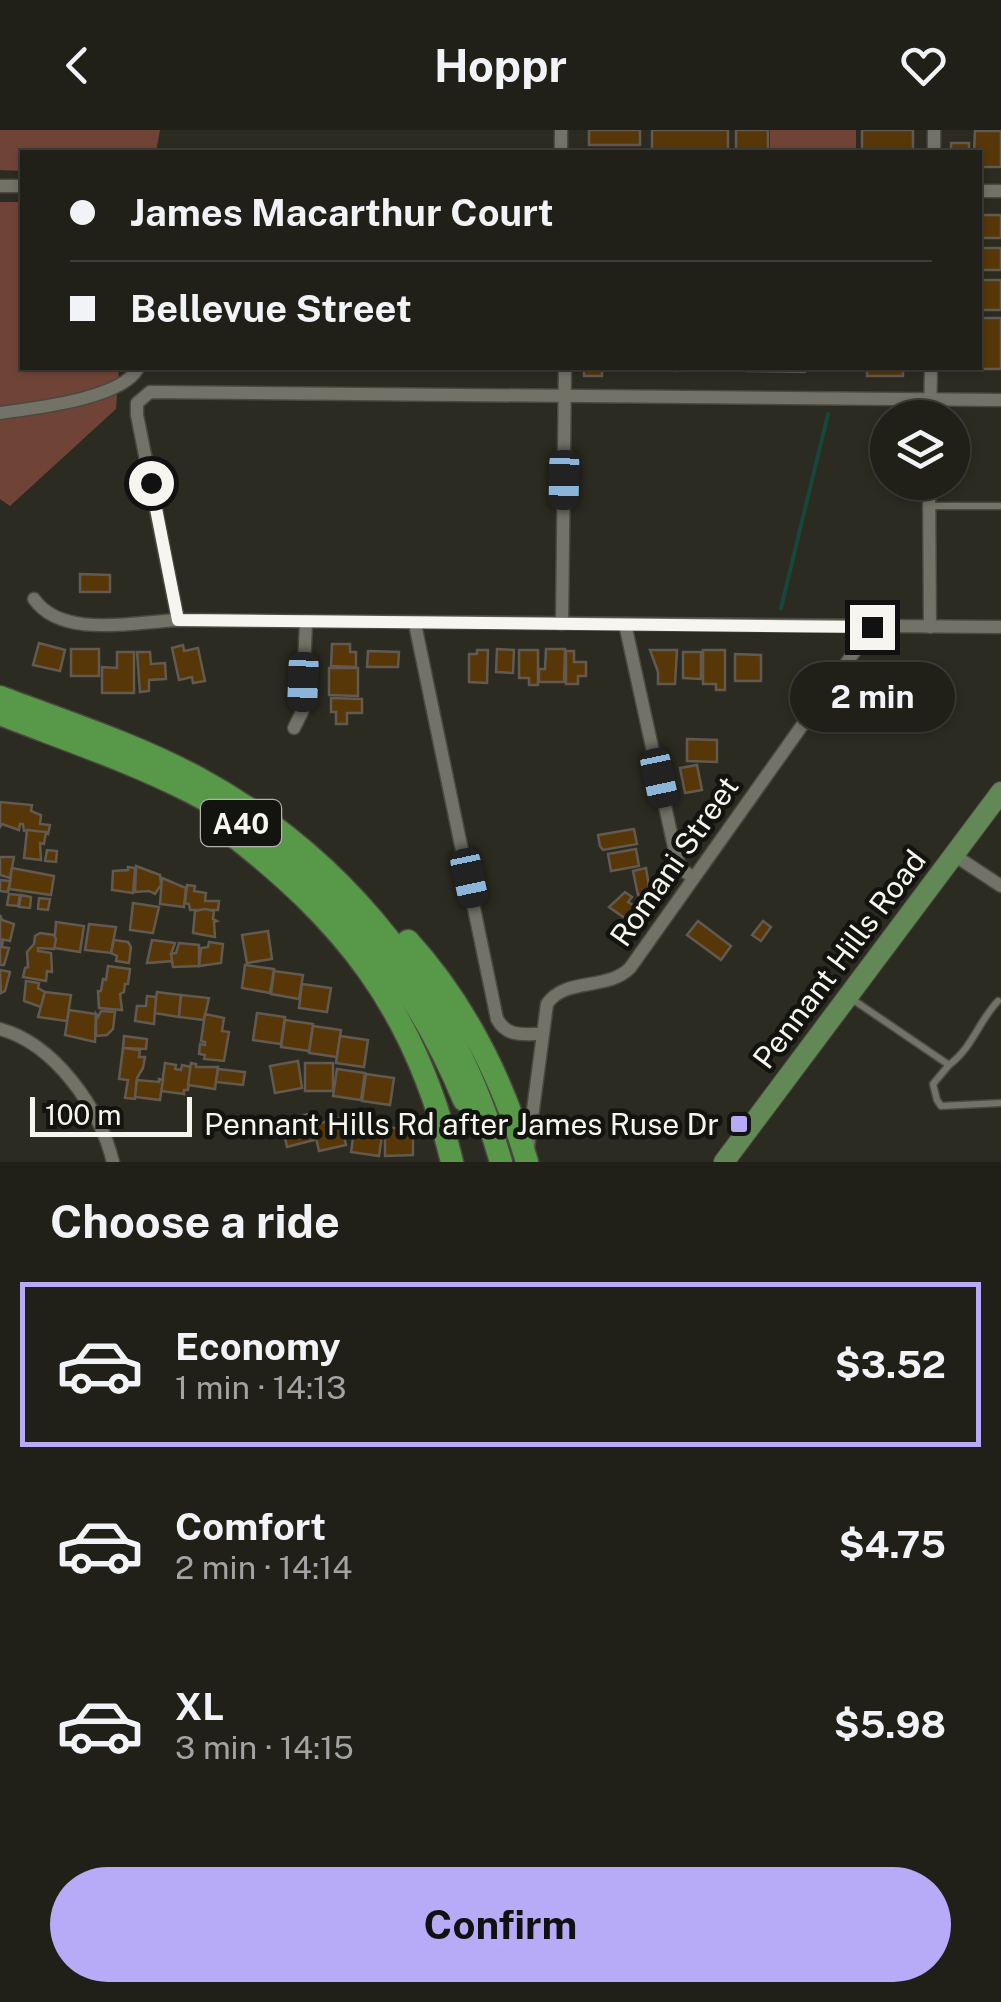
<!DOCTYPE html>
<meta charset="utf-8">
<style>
:root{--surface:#202019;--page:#282822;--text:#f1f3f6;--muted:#a2a3a2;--line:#3d3e38;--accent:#b7abf8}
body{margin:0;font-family:"Public Sans",sans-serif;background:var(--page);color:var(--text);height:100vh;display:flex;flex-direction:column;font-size:38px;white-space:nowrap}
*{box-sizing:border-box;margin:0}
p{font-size:32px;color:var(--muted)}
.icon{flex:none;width:55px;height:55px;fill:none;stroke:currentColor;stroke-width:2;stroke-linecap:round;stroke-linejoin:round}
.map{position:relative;height:1032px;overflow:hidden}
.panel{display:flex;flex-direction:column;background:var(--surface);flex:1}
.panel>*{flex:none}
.guide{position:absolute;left:20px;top:20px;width:962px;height:220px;border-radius:0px;box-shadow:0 2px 8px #0004,0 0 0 2px var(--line);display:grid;align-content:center;height:220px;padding:0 50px;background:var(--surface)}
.controls{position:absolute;left:870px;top:270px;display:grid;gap:20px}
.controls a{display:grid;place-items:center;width:100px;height:100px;border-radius:50%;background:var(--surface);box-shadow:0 2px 8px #0004,0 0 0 2px var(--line);font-size:50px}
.scale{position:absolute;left:30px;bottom:25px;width:162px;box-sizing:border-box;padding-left:10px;border:5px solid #f6f5ef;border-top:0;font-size:28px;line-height:35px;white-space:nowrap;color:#f6f5ef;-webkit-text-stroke:8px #13130f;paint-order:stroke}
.end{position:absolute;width:45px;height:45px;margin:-22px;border:12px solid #f6f5ef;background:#111;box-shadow:0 0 0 5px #111}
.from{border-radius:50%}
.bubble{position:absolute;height:70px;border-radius:35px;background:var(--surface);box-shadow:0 2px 8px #0004,0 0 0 2px var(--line);font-size:32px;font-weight:700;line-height:70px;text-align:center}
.car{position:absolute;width:30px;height:60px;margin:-30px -15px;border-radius:12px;box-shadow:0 0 8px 2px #0007;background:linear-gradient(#222 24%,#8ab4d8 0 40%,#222 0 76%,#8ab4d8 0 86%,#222 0)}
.guide b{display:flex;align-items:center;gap:35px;height:95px;font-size:38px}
.guide b+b{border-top:2px solid var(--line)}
.guide i{width:25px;height:25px;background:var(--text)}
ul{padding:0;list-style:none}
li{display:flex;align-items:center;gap:30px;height:165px;margin:0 20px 15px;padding:0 30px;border:5px solid transparent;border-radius:0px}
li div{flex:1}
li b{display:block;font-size:38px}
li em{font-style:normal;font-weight:700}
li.on{border-color:var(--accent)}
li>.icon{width:90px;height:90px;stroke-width:1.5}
h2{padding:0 50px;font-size:45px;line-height:120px}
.action{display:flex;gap:20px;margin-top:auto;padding:20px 50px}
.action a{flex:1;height:115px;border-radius:60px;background:var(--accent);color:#111;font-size:40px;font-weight:700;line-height:115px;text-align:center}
header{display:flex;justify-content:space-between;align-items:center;height:130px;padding:0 50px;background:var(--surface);font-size:45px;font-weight:700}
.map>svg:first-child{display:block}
</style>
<header><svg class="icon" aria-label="back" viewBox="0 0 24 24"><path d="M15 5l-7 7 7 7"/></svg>Hoppr<svg class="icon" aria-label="heart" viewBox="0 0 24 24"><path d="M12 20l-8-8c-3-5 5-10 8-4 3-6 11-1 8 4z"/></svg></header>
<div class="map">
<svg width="1001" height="1032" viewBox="0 0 1001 1032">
<rect width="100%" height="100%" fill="#2b2b21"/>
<g fill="#704337">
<polygon points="0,0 160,0 156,22 22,22 22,41 0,40"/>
<rect x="770" y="0" width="86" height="22"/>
<polygon points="0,72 22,72 22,238 119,238 116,279 10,376 0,369"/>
</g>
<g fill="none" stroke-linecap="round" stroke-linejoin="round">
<polyline stroke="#17473b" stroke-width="4" points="781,478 828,284"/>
</g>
<g fill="#573708" stroke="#625a51" stroke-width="2.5">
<rect x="589" y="0" width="51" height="15"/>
<rect x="652" y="0" width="76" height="22"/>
<rect x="736" y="0" width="32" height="22"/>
<rect x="862" y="0" width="51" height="22"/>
<polygon points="975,1 1001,1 1001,37 980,37 980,22 974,22"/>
<rect x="951" y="13" width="18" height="9"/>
<rect x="980" y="85" width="21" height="23"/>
<rect x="980" y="118" width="21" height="22"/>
<rect x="980" y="150" width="21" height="30"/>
<polygon points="980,188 1001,188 1001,239 959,239 980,238"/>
<rect x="584" y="238" width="18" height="8"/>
<polygon points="675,238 736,238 736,240 675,241"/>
<polygon points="748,238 805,238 805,242 747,241"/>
<rect x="867" y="238" width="36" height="8"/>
<polygon points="80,444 110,445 110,462 80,462"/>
<polygon points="39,513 65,520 60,541 33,535"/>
<polygon points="332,514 350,514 350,522 356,522 356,537 331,536"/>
<polygon points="183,515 184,521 198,518 205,551 193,553 192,547 179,550 172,518"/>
<rect x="71" y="519" width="28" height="27"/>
<polygon points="497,519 514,520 513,543 496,542"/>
<polygon points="546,519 565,519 564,552 539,552 539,539 545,539"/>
<polygon points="477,520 488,520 487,553 469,552 469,524 477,524"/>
<polygon points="519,520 538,520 538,555 529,555 529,548 519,548"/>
<polygon points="650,520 677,520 675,554 658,554 658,542"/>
<polygon points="703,520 725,520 725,560 716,560 716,554 703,554"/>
<polygon points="368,521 399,522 398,537 367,537"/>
<polygon points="566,521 574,521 574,532 586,532 586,546 578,546 578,554 566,554"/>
<polygon points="117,522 134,522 134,563 102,563 102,537 117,538"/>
<polygon points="137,522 150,522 151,534 165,533 166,549 149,550 149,561 140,562"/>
<polygon points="683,522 701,522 701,549 683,548"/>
<polygon points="735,524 761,525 761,551 735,551"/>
<polygon points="329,538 358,538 358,566 329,565"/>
<polygon points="331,568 362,569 362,583 347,583 347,594 336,594 336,582 331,582"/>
<polygon points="687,609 717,610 717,632 687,631"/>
<polygon points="697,635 702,660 685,663 680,638"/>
<polygon points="0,672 32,675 31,681 41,685 40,694 50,695 48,704 24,701 23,694 20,694 19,700 2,694 0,697"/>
<polygon points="634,699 637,714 603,720 600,716 598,705"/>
<polygon points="27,700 46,702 44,714 40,713 41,730 24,728"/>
<polygon points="636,719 639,736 611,741 608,724"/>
<polygon points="47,720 57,721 56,732 45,731"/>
<polygon points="0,727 14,727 10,748 0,745"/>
<polygon points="136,736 160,745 161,755 155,764 149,761 135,762"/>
<polygon points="128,737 135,738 133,763 112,760 113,741 128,740"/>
<polygon points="12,738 54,746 51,765 9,759"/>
<polygon points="646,738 650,763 638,765 633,741"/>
<polygon points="162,748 186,758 184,777 160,774"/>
<polygon points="0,750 10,751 8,762 0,761"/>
<polygon points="187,755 195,756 194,761 206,763 205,771 219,771 218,780 190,780 189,774 185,773"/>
<polygon points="625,762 632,767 628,772 638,778 629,791 609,777"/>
<polygon points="9,764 20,765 18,776 7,775"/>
<polygon points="21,765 31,767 30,778 19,777"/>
<polygon points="39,768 50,769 48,780 38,779"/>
<polygon points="133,773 159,777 153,803 130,800"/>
<polygon points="205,779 214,781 213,789 217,791 214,792 215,807 193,803 195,781"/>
<polygon points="0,785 2,790 14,794 10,811 0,809"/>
<polygon points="698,791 731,816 721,830 687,805"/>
<polygon points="763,791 771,797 761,811 752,805"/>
<polygon points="56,792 84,796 80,822 54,818"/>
<polygon points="89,794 116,797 111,823 85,820"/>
<polygon points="268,801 272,829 247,833 242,805"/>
<polygon points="40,803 54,805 56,809 54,819 38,818 38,821 51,823 52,842 47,841 46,851 23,847 25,838 28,837 27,822 34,814 35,806"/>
<polygon points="0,809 3,810 2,817 9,818 4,835 0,835"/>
<polygon points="114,810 128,812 131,817 129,833 116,831 117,826 111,823"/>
<polygon points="152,810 175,813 171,824 173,831 147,833"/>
<polygon points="209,812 223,814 221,833 199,836 201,818 208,817"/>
<polygon points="179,813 199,815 199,836 173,837 171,824 176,823"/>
<polygon points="245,835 274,839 270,863 242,858"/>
<polygon points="108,836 130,839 128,854 125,854 124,862 120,864 122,880 99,878 98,861 101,861 103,849 106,850"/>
<polygon points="0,840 10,842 5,861 1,863"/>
<polygon points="274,841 303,845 299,869 271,864"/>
<polygon points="26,851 39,853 38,858 45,862 41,877 24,871"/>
<polygon points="302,854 331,858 327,882 299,878"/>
<polygon points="45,862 71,865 67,891 38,887"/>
<polygon points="157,862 181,865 179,887 154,883"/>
<polygon points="181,865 209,868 204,890 179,887"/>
<polygon points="147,866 156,867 154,894 135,891 137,876 146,876"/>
<polygon points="69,880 96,884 95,912 65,905"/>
<polygon points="101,881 115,882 113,899 107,905 96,906 96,884 98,887"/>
<polygon points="257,883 285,887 281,914 253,910"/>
<polygon points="205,884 224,888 222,901 229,902 224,931 204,929 205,925 199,924 200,914 205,915 205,912 201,911"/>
<polygon points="285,890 313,894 309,921 281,917"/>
<polygon points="313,896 341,900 337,927 309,923"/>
<polygon points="124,906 147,909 146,919 123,918"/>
<polygon points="340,906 368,910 364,937 336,933"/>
<polygon points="123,918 140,920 139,927 145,927 143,938 137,948 135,969 125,968 128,950 119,949"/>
<polygon points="298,931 302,958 275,963 270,936"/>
<polygon points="165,933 176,935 175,939 181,940 182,935 191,937 188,960 184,960 184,964 161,961"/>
<polygon points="191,933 196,934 196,937 218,937 215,959 188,955"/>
<rect x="305" y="933" width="28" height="28"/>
<polygon points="218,939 245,942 243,955 216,952"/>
<polygon points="337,939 365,943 361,970 333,966"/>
<polygon points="366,944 394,948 390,975 362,971"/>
<polygon points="159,949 163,950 160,970 135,967 137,950 159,952"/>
<polygon points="308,984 314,1010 287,1017 281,990"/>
<polygon points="340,988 346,1015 319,1021 313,995"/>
<polygon points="355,995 383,999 379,1026 351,1022"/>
<polygon points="385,998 413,998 413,1025 385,1026"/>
</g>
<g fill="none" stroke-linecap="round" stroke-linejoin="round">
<defs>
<g id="lane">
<polyline points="929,376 1001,376"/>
<path d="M849,867L949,935C973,917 978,892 998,871"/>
<polyline points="949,935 933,954 937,970 941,976 1001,973"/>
</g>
<g id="street">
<polyline points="934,0 934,22"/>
<polyline points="561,22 561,0"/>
<polyline points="0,56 22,56"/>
<polyline points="980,61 1001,61"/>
<path d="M0,283C34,278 122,269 138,238"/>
<polyline points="930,288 931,238"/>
<polyline points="929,352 930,497"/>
<path d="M34,469C62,509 134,492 178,490L1001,497"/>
<polyline points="178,490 137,285 137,273 150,262 1001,270"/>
<path d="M415,494L497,889C507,907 522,904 540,904"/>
<polyline points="562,494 565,238"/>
<polyline points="625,494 676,726 682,740 693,747"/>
<polyline points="294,598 302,582 306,493"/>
<polyline points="954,725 1001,756"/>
<path d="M0,899C55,914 100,979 113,1032"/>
<path d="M528,1018L547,874C565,847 607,861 630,838L872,497"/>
</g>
<polyline id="primary" points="724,1032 1001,662"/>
<g id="highway">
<path d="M0,567C66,592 135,614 198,648C349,730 454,867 501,1032"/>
<path d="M0,584C64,609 130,631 191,662C318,727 410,840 464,970"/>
<path d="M222,697C345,791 415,879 452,1032"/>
<path d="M408,811C466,875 503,950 527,1032"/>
</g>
</defs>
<use href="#lane" stroke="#4a4941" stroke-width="9"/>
<use href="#street" stroke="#4a4941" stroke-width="15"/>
<use href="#primary" stroke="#4a4941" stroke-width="22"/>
<use href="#highway" stroke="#4a4941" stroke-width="25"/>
<use href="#lane" stroke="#727267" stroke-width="6"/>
<use href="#street" stroke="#727267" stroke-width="12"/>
<use href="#primary" stroke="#628955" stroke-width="20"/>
<use href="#highway" stroke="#589949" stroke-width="22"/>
</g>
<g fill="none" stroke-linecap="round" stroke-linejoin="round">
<polyline stroke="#f6f5ef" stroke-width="12" points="151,353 178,490 872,497"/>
</g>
<rect fill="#b7abf8" stroke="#13130f" stroke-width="4" x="729" y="984" width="20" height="20" rx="5"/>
<g text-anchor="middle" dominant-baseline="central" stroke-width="9" stroke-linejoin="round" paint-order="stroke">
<rect fill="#13130f" stroke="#b2b1ac" stroke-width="2.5" x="201" y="670" width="80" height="46" rx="8"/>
<g font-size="28" font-weight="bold" fill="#f6f5ef">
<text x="241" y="693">A40</text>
</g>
<g font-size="30" fill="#f6f5ef" stroke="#13130f">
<text transform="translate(674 731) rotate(-55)">Romani Street</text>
<text transform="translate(839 829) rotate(-53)">Pennant Hills Road</text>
</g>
<g font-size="30" fill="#f6f5ef" stroke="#13130f" text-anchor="end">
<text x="719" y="994">Pennant Hills Rd after James Ruse Dr</text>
</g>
</g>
</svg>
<div class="controls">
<a><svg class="icon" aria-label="layers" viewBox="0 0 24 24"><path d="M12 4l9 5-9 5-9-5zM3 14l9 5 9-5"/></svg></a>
</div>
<div class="scale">100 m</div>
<i class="end from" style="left:151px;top:353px"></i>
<i class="end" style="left:872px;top:497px"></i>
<div class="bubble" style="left:790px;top:532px;width:165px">2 min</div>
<i class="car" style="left:564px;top:350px;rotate:181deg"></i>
<i class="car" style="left:303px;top:552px;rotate:182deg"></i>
<i class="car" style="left:659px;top:648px;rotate:168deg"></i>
<i class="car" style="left:469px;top:748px;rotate:168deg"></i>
<div class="guide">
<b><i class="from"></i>James Macarthur Court</b>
<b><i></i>Bellevue Street</b>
</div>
</div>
<section class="panel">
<h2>Choose a ride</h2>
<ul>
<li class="on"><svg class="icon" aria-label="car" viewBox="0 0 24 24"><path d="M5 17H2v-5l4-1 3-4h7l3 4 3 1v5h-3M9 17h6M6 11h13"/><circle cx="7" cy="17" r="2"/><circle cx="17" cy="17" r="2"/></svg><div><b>Economy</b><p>1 min · 14:13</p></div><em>$3.52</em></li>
<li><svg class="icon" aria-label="car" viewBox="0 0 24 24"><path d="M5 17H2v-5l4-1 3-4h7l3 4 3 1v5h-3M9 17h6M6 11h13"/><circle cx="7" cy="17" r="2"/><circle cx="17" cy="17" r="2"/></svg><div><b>Comfort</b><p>2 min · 14:14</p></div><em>$4.75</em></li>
<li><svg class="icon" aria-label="car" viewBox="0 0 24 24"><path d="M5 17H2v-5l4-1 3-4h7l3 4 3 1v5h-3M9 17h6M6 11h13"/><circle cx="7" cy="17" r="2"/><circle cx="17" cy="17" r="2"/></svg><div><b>XL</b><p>3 min · 14:15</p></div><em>$5.98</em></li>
</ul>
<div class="action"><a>Confirm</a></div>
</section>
